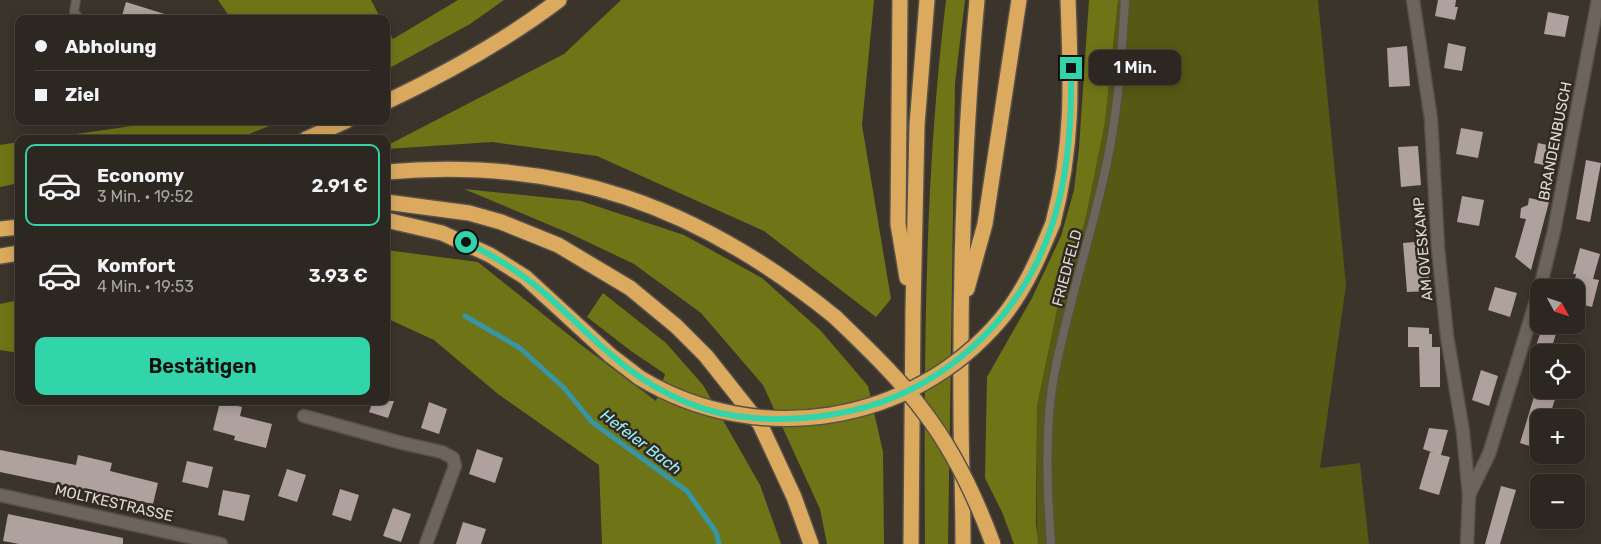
<!DOCTYPE html>
<html lang="de">
<meta charset="utf-8">
<style>
:root{--surface:#2c2720;--page:#38332d;--text:#f1f3f6;--muted:#a6a5a5;--line:#48443e;--accent:#32d4a9}
body{margin:0;font-family:Rubik,sans-serif;background:var(--page);color:var(--text);height:100vh;display:flex;flex-direction:column;font-size:19px;white-space:nowrap}
*{box-sizing:border-box;margin:0}
p{font-size:16px;color:var(--muted)}
.icon{flex:none;width:28px;height:28px;fill:none;stroke:currentColor;stroke-width:2;stroke-linecap:round;stroke-linejoin:round}
.map{position:relative;flex:1;overflow:hidden}
.panel{position:absolute;left:15px;top:135px;width:375px;height:270px;display:flex;flex-direction:column;background:var(--surface);border-radius:10px;box-shadow:0 2px 12px #0003,0 0 0 1px var(--line)}
.panel>*{flex:none}
.banner{position:absolute;left:15px;top:15px;width:375px;height:110px;border-radius:10px;box-shadow:0 2px 12px #0003,0 0 0 1px var(--line);display:grid;align-content:center;height:110px;padding:0 20px;background:var(--surface)}
.needle{width:32px;rotate:130deg}
.controls{position:absolute;left:1530px;top:279px;display:grid;gap:10px}
.controls a{display:grid;place-items:center;width:55px;height:55px;border-radius:10px;background:var(--surface);box-shadow:0 2px 12px #0003,0 0 0 1px var(--line);font-size:25px}
.end{position:absolute;width:22px;height:22px;margin:-11px;border:6px solid #32d4a9;background:#111;box-shadow:0 0 0 2px #111}
.from{border-radius:50%}
.bubble{position:absolute;height:35px;border-radius:10px;background:var(--surface);box-shadow:0 2px 12px #0003,0 0 0 1px var(--line);font-size:16px;font-weight:600;line-height:35px;text-align:center}
.banner b{display:flex;align-items:center;gap:18px;height:48px;font-size:19px}
.banner b+b{border-top:1px solid var(--line)}
.banner i{width:12px;height:12px;background:var(--text)}
ul{padding:9px 0 0;list-style:none}
li{display:flex;align-items:center;gap:15px;height:82px;margin:0 10px 8px;padding:0 10px;border:2px solid transparent;border-radius:10px}
li div{flex:1}
li b{display:block;font-size:19px}
li em{font-style:normal;font-weight:600}
li.on{border-color:var(--accent)}
li>.icon{width:45px;height:45px;stroke-width:1.5}
.cta{display:flex;gap:10px;margin-top:auto;padding:10px 20px}
.cta a{flex:1;height:58px;border-radius:10px;background:var(--accent);color:#111;font-size:20px;font-weight:600;line-height:58px;text-align:center}
.map>svg:first-child{display:block}
</style>
<div class="map">
<svg width="1601" height="544" viewBox="0 0 1601 544">
<rect width="100%" height="100%" fill="#3b342b"/>
<polygon fill="#545913" points="1118,0 1318,0 1346,285 1320,468 1360,463 1369,544 1037,544 1037,406 1057,310 1105,122"/>
<g fill="#6f7516">
<polygon points="218,0 371,0 381,19 231,19"/>
<polygon points="458,0 504,0 470,24 386,70 386,27 393,39"/>
<polygon points="621,0 874,0 862,125 891,299 876,317 764,231 597,156 492,142 386,149 386,146 564,54"/>
<path d="M946,0H965L955,83L948,544H925C924,363 924,180 946,0Z"/>
<polygon points="1089,0 1118,0 1105,122 1085,220 1057,310 1037,406 1036,524 1038,544 1014,544 1002,512 985,478 987,377 1032,298 1061,236 1074,190 1079,148"/>
<polygon points="167,121 282,121 236,139 41,139"/>
<polygon points="19,142 19,183 0,187 0,145"/>
<polygon points="464,189 581,201 684,235 762,278 821,331 868,386 883,452 884,544 827,544 820,509 763,385 701,313 634,264 571,234"/>
<polygon points="386,250 478,262 580,344 656,401 665,374 631,351 587,317 603,293 666,343 703,385 760,485 781,544 602,544 599,465 498,394 434,340 386,318"/>
<polygon points="19,300 19,353 0,350 0,304"/>
</g>
<g fill="none" stroke-linecap="round" stroke-linejoin="round">
<polyline stroke="#3696a5" stroke-width="5" points="465,316 520,348 564,388 592,422 687,491 716,532 719,544"/>
</g>
<g fill="#afa19d">
<polygon points="1438,0 1456,0 1455,7 1458,7 1455,20 1435,16"/>
<polygon points="126,2 171,16 170,19 121,19"/>
<polygon points="1548,12 1569,16 1565,37 1544,34"/>
<polygon points="1448,43 1466,47 1462,71 1444,68"/>
<polygon points="1407,46 1410,86 1389,87 1387,48"/>
<polygon points="1461,128 1483,132 1478,158 1456,154"/>
<polygon points="1538,143 1557,147 1553,167 1534,163"/>
<polygon points="1418,146 1421,185 1401,187 1398,147"/>
<polygon points="1586,160 1601,163 1590,222 1576,219"/>
<polygon points="1462,196 1484,200 1479,226 1457,222"/>
<polygon points="1529,198 1549,202 1531,270 1515,257 1526,219 1520,218 1521,208 1528,205"/>
<polygon points="1426,241 1430,291 1407,292 1403,243"/>
<polygon points="1580,248 1600,254 1593,279 1599,280 1592,307 1576,303 1576,288 1573,288 1576,274 1573,274"/>
<polygon points="1495,287 1517,293 1510,317 1488,310"/>
<polygon points="1543,325 1559,325 1550,352 1534,352"/>
<polygon points="1408,327 1429,328 1429,334 1432,334 1432,347 1440,347 1440,387 1420,387 1419,347 1408,347"/>
<polygon points="1481,370 1498,376 1489,406 1472,400"/>
<polygon points="1536,390 1556,396 1549,418 1539,418 1539,449 1520,443"/>
<polygon points="373,401 394,401 388,418 369,412"/>
<polygon points="220,402 242,407 240,416 272,424 266,448 234,440 235,436 213,430"/>
<polygon points="429,402 447,409 439,434 421,428"/>
<polygon points="1429,428 1448,430 1441,455 1450,457 1439,495 1419,489 1430,452 1434,453 1423,449"/>
<polygon points="477,449 503,458 495,483 469,474"/>
<polygon points="0,450 76,465 78,455 112,463 110,471 158,483 153,504 0,472"/>
<polygon points="187,461 213,467 208,488 182,482"/>
<polygon points="287,469 306,475 297,502 278,496"/>
<polygon points="1501,486 1516,490 1506,524 1500,544 1485,544"/>
<polygon points="340,489 359,495 351,521 332,515"/>
<polygon points="223,490 250,495 244,521 218,515"/>
<polygon points="393,508 411,514 401,542 383,536"/>
<polygon points="8,514 123,538 123,544 19,544 3,541"/>
<polygon points="463,522 486,529 481,544 456,544"/>
</g>
<g fill="none" stroke-linecap="round" stroke-linejoin="round">
<defs>
<g id="service">
<polyline points="76,0 74,12 80,19"/>
<path d="M1051,544C1047,491 1044,423 1055,371C1070,295 1096,222 1110,147C1119,98 1122,49 1125,0"/>
</g>
<g id="minor">
<polyline points="1413,0 1431,119 1438,248 1447,336 1463,432 1469,495"/>
<polyline points="1540,288 1554,231 1598,0"/>
<polyline points="304,416 402,443 442,452 453,458 455,466 426,544"/>
<polyline points="0,495 221,544"/>
<polyline points="1467,544 1469,495 1489,454 1539,291"/>
</g>
<g id="motorway">
<polyline points="900,0 898,224 907,278"/>
<path d="M386,102C447,73 505,41 559,0"/>
<polyline points="306,139 346,121"/>
<path d="M386,172C562,156 700,207 835,317"/>
<polyline points="386,202 469,213 501,222 558,245 630,288 676,326 706,356 760,424 794,497 811,544"/>
<polyline points="386,220 442,233 490,255 525,277 610,355 640,378"/>
<path d="M1053,223C1074,143 1071,81 1068,0"/>
<polyline points="0,229 19,227"/>
<polyline points="0,256 19,253"/>
<polyline points="967,289 985,224 1019,0"/>
<polyline points="911,544 913,311 917,125 927,0"/>
<path d="M963,544C963,499 961,453 961,408C960,272 964,136 977,0"/>
</g>
</defs>
<use href="#service" stroke="#575049" stroke-width="10"/>
<use href="#minor" stroke="#575049" stroke-width="15"/>
<use href="#motorway" stroke="#575049" stroke-width="18"/>
<use href="#service" stroke="#6d655b" stroke-width="8"/>
<use href="#minor" stroke="#6d655b" stroke-width="12"/>
<use href="#motorway" stroke="#dbaa5f" stroke-width="15"/>
<defs>
<g id="motorway-bridge">
<path d="M835,317C866,347 899,378 924,412C954,451 976,498 993,544"/>
<path d="M640,378C758,449 912,425 1001,319C1025,290 1039,257 1053,223"/>
</g>
</defs>
<use href="#motorway-bridge" stroke="#575049" stroke-width="18" stroke-linecap="butt"/>
<use href="#motorway-bridge" stroke="#dbaa5f" stroke-width="15"/>
</g>
<g fill="none" stroke-linecap="round" stroke-linejoin="round">
<path stroke="#32d4a9" stroke-width="6" d="M466,242C498,258 528,277 554,302C599,343 629,379 688,403C731,421 784,422 829,415C934,400 1021,323 1053,222C1069,172 1072,119 1071,68"/>
</g>
<g text-anchor="middle" dominant-baseline="central" stroke-width="5" stroke-linejoin="round" paint-order="stroke">
<g font-size="15" fill="#dfdad5" stroke="#302a21">
<text transform="translate(1555 141) rotate(-79)">BRANDENBUSCH</text>
<text transform="translate(1423 249) rotate(-95)">AM OVESKAMP</text>
<text transform="translate(1067 268) rotate(-75)">FRIEDFELD</text>
<text transform="translate(114 503) rotate(13)">MOLTKESTRASSE</text>
</g>
<g font-size="16" font-style="italic" fill="#99effe" stroke="#302a21">
<text transform="translate(641 442) rotate(37)">Hefeler Bach</text>
</g>
</g>
</svg>
<div class="controls">
<a><svg class="needle" viewBox="-14 -14 28 28"><path d="M0-13l5 13h-10z" fill="#e53935"/><path d="M0 13l5-13h-10z" fill="#a6a5a5"/></svg></a>
<a><svg class="icon" aria-label="locate" viewBox="0 0 24 24"><circle cx="12" cy="12" r="6"/><path d="M12 2v4M12 18v4M2 12h4M18 12h4"/></svg></a>
<a>+</a>
<a>−</a>
</div>
<i class="end from" style="left:466px;top:242px"></i>
<i class="end" style="left:1071px;top:68px"></i>
<div class="bubble" style="left:1089px;top:50px;width:92px">1 Min.</div>
<div class="banner">
<b><i class="from"></i>Abholung</b>
<b><i></i>Ziel</b>
</div>
<section class="panel">
<ul>
<li class="on"><svg class="icon" aria-label="car" viewBox="0 0 24 24"><path d="M5 17H2v-5l4-1 3-4h7l3 4 3 1v5h-3M9 17h6M6 11h13"/><circle cx="7" cy="17" r="2"/><circle cx="17" cy="17" r="2"/></svg><div><b>Economy</b><p>3 Min. · 19:52</p></div><em>2.91 €</em></li>
<li><svg class="icon" aria-label="car" viewBox="0 0 24 24"><path d="M5 17H2v-5l4-1 3-4h7l3 4 3 1v5h-3M9 17h6M6 11h13"/><circle cx="7" cy="17" r="2"/><circle cx="17" cy="17" r="2"/></svg><div><b>Komfort</b><p>4 Min. · 19:53</p></div><em>3.93 €</em></li>
</ul>
<div class="cta"><a>Bestätigen</a></div>
</section>
</div>
